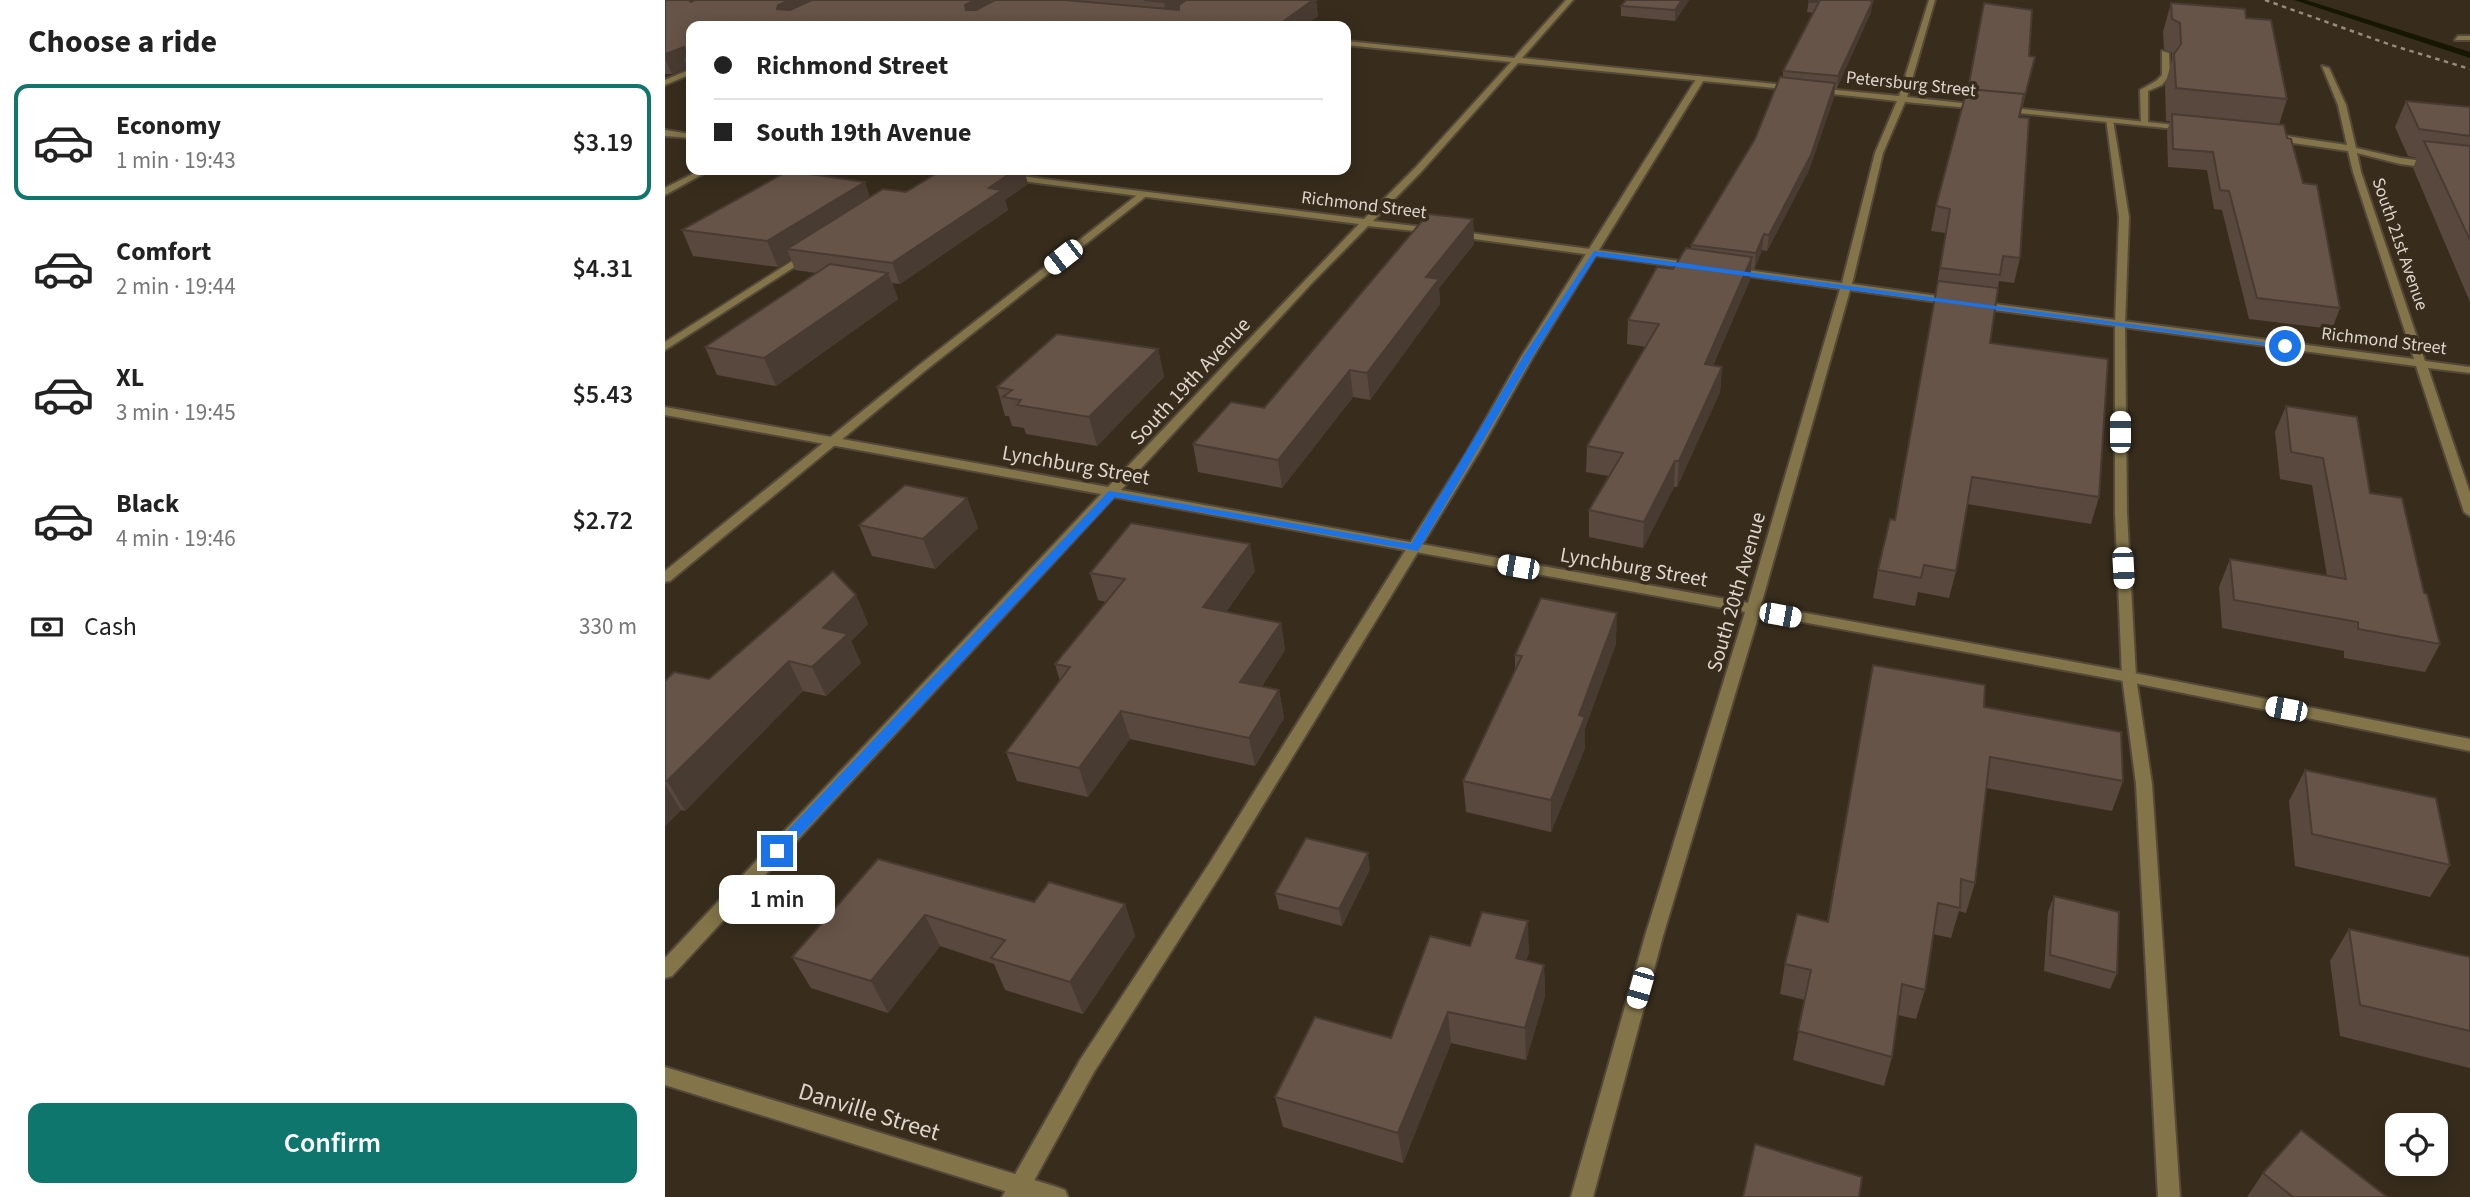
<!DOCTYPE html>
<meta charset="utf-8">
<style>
:root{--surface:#fff;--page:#f6f6f6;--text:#222;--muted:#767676;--line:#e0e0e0;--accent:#0f766e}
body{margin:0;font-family:"Source Sans 3",sans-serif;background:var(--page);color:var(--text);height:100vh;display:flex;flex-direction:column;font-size:26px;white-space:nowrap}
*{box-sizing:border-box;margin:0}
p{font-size:23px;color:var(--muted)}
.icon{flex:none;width:38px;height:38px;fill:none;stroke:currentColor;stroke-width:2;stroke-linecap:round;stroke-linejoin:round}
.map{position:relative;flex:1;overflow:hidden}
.side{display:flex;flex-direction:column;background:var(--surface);width:665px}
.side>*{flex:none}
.hud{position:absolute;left:21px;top:21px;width:665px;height:154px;border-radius:14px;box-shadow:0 4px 18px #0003;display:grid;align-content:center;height:154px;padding:0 28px;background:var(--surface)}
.buttons{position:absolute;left:1720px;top:1113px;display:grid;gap:14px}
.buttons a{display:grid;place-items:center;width:63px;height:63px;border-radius:14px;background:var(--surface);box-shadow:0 4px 18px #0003;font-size:35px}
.end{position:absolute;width:32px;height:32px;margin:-16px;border:9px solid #1a73e8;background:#fff;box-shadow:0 0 0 4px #fff}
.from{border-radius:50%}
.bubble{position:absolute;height:49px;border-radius:14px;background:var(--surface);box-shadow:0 4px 18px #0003;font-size:23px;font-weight:600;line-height:49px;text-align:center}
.car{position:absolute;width:21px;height:42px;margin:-21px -10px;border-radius:9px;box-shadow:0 0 5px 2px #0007;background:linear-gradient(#fff 24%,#345 0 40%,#fff 0 76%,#345 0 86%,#fff 0)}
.hud b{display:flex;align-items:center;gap:24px;height:66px;font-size:26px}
.hud b+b{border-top:2px solid var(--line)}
.hud i{width:18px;height:18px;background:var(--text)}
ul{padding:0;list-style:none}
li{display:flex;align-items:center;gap:21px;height:116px;margin:0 14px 10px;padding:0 14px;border:4px solid transparent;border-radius:14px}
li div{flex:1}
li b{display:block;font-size:26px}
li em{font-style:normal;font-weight:600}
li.on{border-color:var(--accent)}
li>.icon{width:63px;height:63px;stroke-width:1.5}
h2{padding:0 28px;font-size:32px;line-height:84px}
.pay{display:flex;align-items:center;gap:18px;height:77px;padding:0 28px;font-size:26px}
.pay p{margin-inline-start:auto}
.cta{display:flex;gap:14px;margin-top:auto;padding:14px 28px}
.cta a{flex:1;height:80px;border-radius:14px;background:var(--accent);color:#fff;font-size:28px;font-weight:600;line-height:80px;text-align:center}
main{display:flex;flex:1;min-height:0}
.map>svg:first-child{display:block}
</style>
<main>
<section class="side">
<h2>Choose a ride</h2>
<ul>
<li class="on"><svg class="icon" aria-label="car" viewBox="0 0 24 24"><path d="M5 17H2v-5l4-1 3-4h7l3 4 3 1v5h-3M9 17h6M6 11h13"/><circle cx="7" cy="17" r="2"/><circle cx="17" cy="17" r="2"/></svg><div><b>Economy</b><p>1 min · 19:43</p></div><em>$3.19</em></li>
<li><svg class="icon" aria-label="car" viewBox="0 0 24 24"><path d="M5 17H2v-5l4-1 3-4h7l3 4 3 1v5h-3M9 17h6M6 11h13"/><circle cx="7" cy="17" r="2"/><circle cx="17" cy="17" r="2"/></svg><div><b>Comfort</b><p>2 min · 19:44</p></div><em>$4.31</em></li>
<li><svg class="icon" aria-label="car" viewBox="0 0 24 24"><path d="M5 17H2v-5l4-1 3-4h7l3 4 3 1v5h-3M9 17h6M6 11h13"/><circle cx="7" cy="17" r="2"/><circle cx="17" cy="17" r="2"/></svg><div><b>XL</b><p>3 min · 19:45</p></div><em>$5.43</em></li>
<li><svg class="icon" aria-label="car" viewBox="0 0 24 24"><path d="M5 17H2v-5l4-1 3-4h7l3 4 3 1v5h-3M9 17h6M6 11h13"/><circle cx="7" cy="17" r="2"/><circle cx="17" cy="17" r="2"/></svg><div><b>Black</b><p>4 min · 19:46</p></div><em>$2.72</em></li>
</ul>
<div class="pay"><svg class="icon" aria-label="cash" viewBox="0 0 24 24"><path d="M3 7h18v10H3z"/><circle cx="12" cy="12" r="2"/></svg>Cash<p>330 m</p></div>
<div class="cta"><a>Confirm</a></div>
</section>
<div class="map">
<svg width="1805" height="1197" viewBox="0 0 1805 1197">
<rect width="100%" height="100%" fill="#382d1d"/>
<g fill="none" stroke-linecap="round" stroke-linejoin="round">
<polygon fill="#161700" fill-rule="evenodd" points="1629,0 1641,0 1805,52 1805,58"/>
<defs>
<g id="service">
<polygon points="1497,51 1504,53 1505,75 1497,85 1483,91 1483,123 1476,125 1475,90 1491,81 1497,75"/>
<polygon points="1033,76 1040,78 868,357 814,452 556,874 429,1072 360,1197 337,1197 415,1060 544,864 802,452 856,357"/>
<polygon points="1441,118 1448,120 1464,217 1460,324 1462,513 1471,677 1487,784 1515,1197 1493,1197 1471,784 1457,677 1450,513 1450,324 1454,217"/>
<polygon points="35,170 45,170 0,195 0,188"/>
<polygon points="476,192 484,194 261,370 5,581 0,582 0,571 253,366"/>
</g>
<g id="minor">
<polygon points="901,0 908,0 857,58 1130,86 1134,88 1130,90 853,63 756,172 708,221 766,228 771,231 769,233 703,226 647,283 456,490 1083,603 1175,289 1068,274 1063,271 1068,268 1177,283 1210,153 1232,101 1150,92 1146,90 1150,88 1234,96 1264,0 1270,0 1242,97 1315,105 1319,107 1315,109 1240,102 1218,153 1187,284 1287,298 1292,301 1287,304 1185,290 1096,605 1464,672 1805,739 1805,751 1464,682 1094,614 998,936 928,1197 906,1197 980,936 1080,612 449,497 7,976 0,978 0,958 436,494 0,415 0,407 443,487 694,224 342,179 339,178 339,174 699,219 750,168 846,62 681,45 681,41 849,58"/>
<polygon points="1793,36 1805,36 1805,40 1790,40"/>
<polygon points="1657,66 1664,68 1681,105 1691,148 1735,158 1805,167 1805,173 1735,164 1692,153 1696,172 1760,361 1805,367 1805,373 1763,368 1805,493 1805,516 1799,512 1751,366 1314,308 1309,305 1314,302 1749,359 1688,172 1683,151 1607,140 1603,137 1607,134 1682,145 1673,105"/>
<polygon points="1338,107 1520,126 1524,128 1520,130 1335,111 1335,107"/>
<polygon points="0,130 26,134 26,138 0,136"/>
<polygon points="790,231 1030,263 1035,266 1030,269 787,236 787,232"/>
<polygon points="140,253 148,255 0,350 0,342"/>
</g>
<g id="tertiary">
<polygon points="26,69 26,74 0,85 0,80"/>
<polygon points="0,1067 392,1187 400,1190 403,1197 359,1197 0,1085"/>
</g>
</defs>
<use href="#service" stroke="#534839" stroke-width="4"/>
<use href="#minor" stroke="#534839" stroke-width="4"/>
<use href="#tertiary" stroke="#534839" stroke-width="4"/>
<use href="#service" fill="#837549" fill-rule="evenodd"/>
<use href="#minor" fill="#837549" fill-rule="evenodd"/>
<use href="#tertiary" fill="#837549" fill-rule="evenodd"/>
<polyline stroke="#958b7f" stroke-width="2.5" stroke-dasharray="4.5 4.5" stroke-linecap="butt" points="1600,0 1726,45 1805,69"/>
</g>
<g fill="#59483e">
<polygon points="0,0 26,2 30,0 653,0 651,1 653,16 639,26 26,26 26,77 22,68 7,74 0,74"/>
<polygon points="961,0 1024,0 1010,21 956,16 956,6"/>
<polygon points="1144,0 1205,0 1206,12 1172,88 1170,88 1169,97 1144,170 1102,251 1097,250 1089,270 1086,269 1085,280 1048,365 1057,367 1055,392 1012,487 1009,487 978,548 924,537 924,510 944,476 921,472 922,446 981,347 962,344 963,320 1026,249 1026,245 1090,139 1118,78 1118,71 1149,13 1142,12"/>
<polygon points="1506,3 1581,18 1622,99 1614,125 1622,138 1638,183 1675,308 1667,329 1584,319 1557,210 1549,209 1542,170 1503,167 1502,132 1505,121 1501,121 1500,85 1507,60 1507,53 1499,49 1498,32"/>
<polygon points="1364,56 1370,57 1355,117 1355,258 1349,283 1334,281 1325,343 1434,497 1426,524 1302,504 1291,571 1284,598 1253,592 1250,606 1208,598 1213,570 1230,520 1281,233 1266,231 1271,206"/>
<polygon points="1741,101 1805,107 1805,302 1748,168 1752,158 1743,156 1730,127"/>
<polygon points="277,170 370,170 369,174 360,173 363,184 340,200 343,210 235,284 227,283 233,299 111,386 52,375 40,347 151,273 130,270 126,259 113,267 28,256 17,230 205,197 241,192"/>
<polygon points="808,219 809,244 774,288 775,304 705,400 688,397 617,488 533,472 528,444 599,408"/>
<polygon points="493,349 499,377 432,446 361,434 359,428 347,426 344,416 340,416 332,387"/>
<polygon points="1621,406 1705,493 1759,593 1775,644 1760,672 1679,658 1679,651 1557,628 1554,587 1565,559 1662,576 1647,485 1615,479 1610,432"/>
<polygon points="302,498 313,528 270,569 207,556 194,525"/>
<polygon points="590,571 561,612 616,623 620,650 597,686 614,690 619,718 590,766 465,739 423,797 352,781 341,752 395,681 390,664 441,602 433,600 425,573"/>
<polygon points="191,595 203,624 186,641 196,663 161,696 138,691 20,811 16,810 0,826 0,681 44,679"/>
<polygon points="951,644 920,728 920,748 886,832 801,812 798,781 850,670 850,655"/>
<polygon points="1203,694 1319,707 1458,781 1447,811 1321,788 1310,883 1301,913 1294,911 1286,938 1268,934 1260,990 1251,1019 1233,1015 1227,1057 1219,1086 1128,1060 1140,1000 1115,994 1120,964 1162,922"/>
<polygon points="1640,770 1785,865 1765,897 1630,866 1624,801"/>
<polygon points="213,859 369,902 460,904 470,936 418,1014 340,990 329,964 275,946 223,1013 146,988 127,957"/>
<polygon points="705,869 677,926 614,909 610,893"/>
<polygon points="1389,896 1452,973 1445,989 1379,971 1383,912"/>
<polygon points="1684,929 1805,957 1805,1068 1675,1036 1665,961"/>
<polygon points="805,946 864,952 861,961 879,965 880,996 861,1060 786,1043 738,1163 618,1127 610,1097 726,1038"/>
<polygon points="1598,1173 1722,1197 1582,1197"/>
</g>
<g fill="#483b32">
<polygon points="125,0 171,0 120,24 112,9 113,5"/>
<polygon points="310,0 326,0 329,11 305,24 300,5"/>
<polygon points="502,0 534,0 502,20 499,2"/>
<polygon points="630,0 653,0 651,1 653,16 639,26 612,26"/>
<polygon points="1017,0 1024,0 1010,21 1010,10"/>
<polygon points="1208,1 1206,12 1172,88 1173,76"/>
<polygon points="19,47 23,58 18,57 22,68 7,74 0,59 0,54"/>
<polygon points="1170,83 1169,97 1144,170 1102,251 1104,235"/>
<polygon points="350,170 359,170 363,184 340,200 343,210 235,284 227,263 324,188"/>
<polygon points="200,182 208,207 122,249 126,259 113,267 102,241"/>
<polygon points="808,219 809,244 774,288 775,304 705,400 702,373 761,277"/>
<polygon points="1099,234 1097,250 1089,270 1091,253"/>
<polygon points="1087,257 1085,280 1038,389 1040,364"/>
<polygon points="223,273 233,299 111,386 99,358"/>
<polygon points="493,349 499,377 432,446 424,417"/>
<polygon points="1057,367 1055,392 1012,487 1014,461"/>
<polygon points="685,370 688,397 617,488 613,460"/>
<polygon points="1010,461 1009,487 978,548 979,522"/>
<polygon points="302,498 313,528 270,569 258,539"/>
<polygon points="585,544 590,571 544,635 538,607"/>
<polygon points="191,595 203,624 186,641 196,663 161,696 147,667 158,628"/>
<polygon points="952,613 951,644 920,728 920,748 886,832 886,800 914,715"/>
<polygon points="616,623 620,650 581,710 575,682"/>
<polygon points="124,661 138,691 20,811 2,781"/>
<polygon points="614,690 619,718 590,766 584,738"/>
<polygon points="456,711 465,739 423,797 414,768"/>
<polygon points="0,784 16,810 0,826"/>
<polygon points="703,853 705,869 677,926 674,909"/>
<polygon points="460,904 470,936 418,1014 405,982"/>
<polygon points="260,915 275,946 223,1013 206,981"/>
<polygon points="863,921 864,952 852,990 851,958"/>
<polygon points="879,965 880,996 861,1060 860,1028"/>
<polygon points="783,1012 786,1043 738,1163 733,1133"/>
</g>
<g fill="#675448" stroke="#483b32" stroke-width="2">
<polygon points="0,0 24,0 26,2 30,0 125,0 113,5 112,9 125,10 147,0 310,0 300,5 301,10 311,10 330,0 400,0 514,10 514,5 521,0 648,0 612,26 26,26 26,58 18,57 21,54 19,47 0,54"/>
<polygon points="479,0 502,0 499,2"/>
<polygon points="961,0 1017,0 1010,10 956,6"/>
<polygon points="1144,0 1203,0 1208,1 1173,76 1118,71 1154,2 1144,2"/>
<polygon points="1319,3 1367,10 1364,56 1370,57 1360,95 1303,89"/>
<polygon points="1506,3 1580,9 1581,18 1606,20 1622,99 1511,88 1509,54 1516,44 1515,23 1507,19"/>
<polygon points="1115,77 1170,83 1146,155 1104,235 1099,234 1091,253 1026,245 1090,139"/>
<polygon points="1302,89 1359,94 1354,117 1364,118 1355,258 1338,256 1335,275 1275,268 1285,209 1271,206"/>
<polygon points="1741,101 1805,107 1805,136 1754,129"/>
<polygon points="1507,114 1619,125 1622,138 1626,139 1638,183 1652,185 1675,308 1592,298 1564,191 1555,190 1548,152 1508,149"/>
<polygon points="1759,141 1805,146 1805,240"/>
<polygon points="277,170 350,170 324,188 337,190 227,263 122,249 218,189 241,192"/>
<polygon points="123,171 200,182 102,241 17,230"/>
<polygon points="763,214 808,219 761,277 774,279 702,373 685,370 613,460 528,444 566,402 599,408"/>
<polygon points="1021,248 1087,257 1040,364 1057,367 1014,461 1010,461 979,522 924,510 958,453 922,446 994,324 963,320 992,267 1008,269"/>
<polygon points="165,264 223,273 99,358 40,347"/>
<polygon points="1273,281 1333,288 1325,343 1443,359 1434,497 1307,477 1291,571 1259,565 1256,578 1213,570 1225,519 1230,520"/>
<polygon points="392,334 493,349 424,417 352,405 356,400 338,397 347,390 332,387"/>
<polygon points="1621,406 1692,417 1705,493 1737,498 1759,593 1762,594 1775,644 1693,629 1693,622 1569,600 1565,559 1681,579 1658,458 1626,452"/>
<polygon points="240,485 302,498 258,539 194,525"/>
<polygon points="466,523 585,544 538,607 616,623 575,682 614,690 584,738 456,711 414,768 341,752 405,667 390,664 460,579 425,573"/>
<polygon points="168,571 191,595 158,628 183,634 147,667 124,661 2,781 0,781 0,681 9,672 44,679"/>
<polygon points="876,598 952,613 914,715 920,717 886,800 798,781 857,656 850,655"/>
<polygon points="1208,665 1320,685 1319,707 1456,732 1458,781 1325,757 1310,883 1296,879 1295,908 1273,903 1260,990 1237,984 1227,1057 1133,1031 1146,970 1120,964 1132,914 1163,922"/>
<polygon points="1640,770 1771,798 1785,865 1647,834"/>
<polygon points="641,838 703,853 674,909 610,893"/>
<polygon points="213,859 369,902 384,882 460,904 405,982 326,958 340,940 260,915 206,981 127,957"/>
<polygon points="1389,896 1454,912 1452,973 1385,955"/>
<polygon points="817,912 863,921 851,958 879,965 860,1028 783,1012 733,1133 610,1097 650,1017 726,1038 765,936 805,946"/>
<polygon points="1684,929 1805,957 1805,1031 1695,1005"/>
<polygon points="1636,1130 1722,1197 1628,1197 1598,1173"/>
<polygon points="1090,1144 1197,1177 1194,1197 1078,1197"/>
</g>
<polygon fill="#1a73e8" points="929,251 1624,346 1620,348 931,256 867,357 753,551 450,497 117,855 107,855 107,847 444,491 746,544 858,357"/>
<g text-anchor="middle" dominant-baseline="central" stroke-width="7" stroke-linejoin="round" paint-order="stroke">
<g font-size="18" fill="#ded6cc" stroke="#382d1d">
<text transform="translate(1246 84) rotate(6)">Petersburg Street</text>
<text transform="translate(699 205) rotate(7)">Richmond Street</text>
<text transform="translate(1735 244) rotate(71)">South 21st Avenue</text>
<text transform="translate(1719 341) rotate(7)">Richmond Street</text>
</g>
<g font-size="21" fill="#ded6cc" stroke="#382d1d">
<text transform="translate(525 381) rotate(-47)">South 19th Avenue</text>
<text transform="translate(411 465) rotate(10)">Lynchburg Street</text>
<text transform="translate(969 567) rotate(10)">Lynchburg Street</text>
<text transform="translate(1071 592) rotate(-74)">South 20th Avenue</text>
</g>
<g font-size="24" fill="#ded6cc" stroke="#382d1d">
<text transform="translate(204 1112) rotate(17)">Danville Street</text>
</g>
</g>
</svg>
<div class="buttons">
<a><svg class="icon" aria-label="locate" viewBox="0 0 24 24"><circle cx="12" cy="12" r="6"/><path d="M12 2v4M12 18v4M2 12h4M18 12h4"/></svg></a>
</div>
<i class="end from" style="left:1620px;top:346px"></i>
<i class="end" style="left:112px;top:851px"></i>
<div class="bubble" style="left:54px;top:875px;width:116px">1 min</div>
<i class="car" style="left:398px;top:257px;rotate:232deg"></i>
<i class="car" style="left:1455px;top:432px;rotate:0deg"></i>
<i class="car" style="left:853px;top:567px;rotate:280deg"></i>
<i class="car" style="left:1458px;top:568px;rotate:177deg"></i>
<i class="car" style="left:1115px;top:615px;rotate:100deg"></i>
<i class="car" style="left:1621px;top:709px;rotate:281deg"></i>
<i class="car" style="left:975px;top:988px;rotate:196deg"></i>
<div class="hud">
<b><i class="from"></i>Richmond Street</b>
<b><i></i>South 19th Avenue</b>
</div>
</div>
</main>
